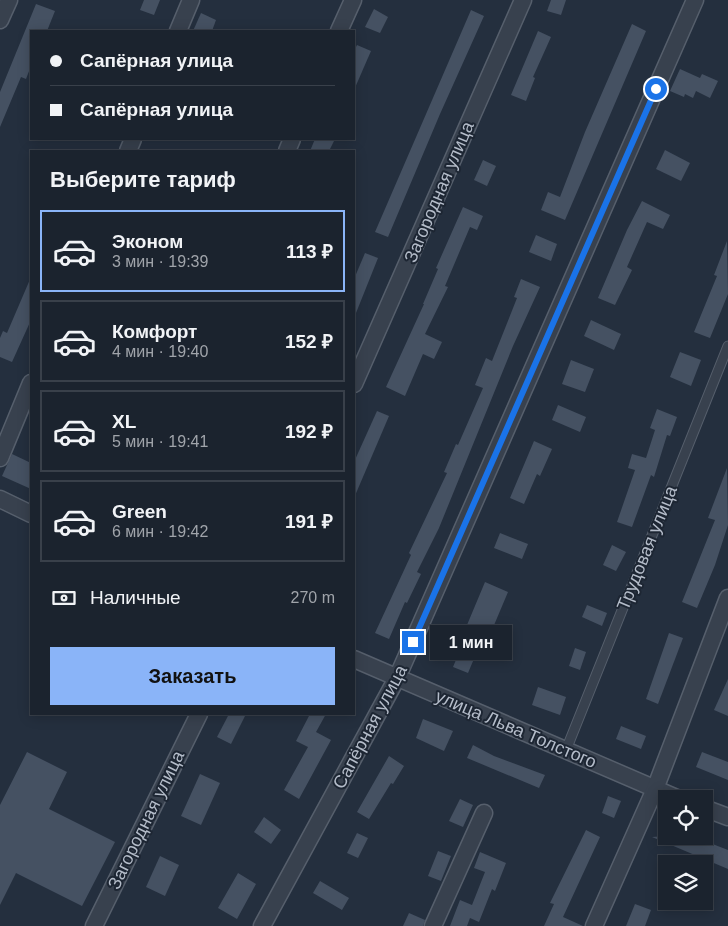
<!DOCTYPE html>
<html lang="ru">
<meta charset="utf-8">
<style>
:root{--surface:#1b232e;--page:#282f3a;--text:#f1f3f6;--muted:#a0a4aa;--line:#39404a;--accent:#8ab4f8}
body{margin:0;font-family:Arial,sans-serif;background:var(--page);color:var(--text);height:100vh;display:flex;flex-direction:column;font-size:19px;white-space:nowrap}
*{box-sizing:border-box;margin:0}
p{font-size:16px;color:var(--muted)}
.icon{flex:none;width:28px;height:28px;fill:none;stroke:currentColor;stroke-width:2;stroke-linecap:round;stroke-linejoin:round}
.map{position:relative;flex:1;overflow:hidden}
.sheet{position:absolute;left:30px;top:150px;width:325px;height:565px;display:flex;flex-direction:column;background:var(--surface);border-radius:0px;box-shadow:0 2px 12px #0003,0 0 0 1px var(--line)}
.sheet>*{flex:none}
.guide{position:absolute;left:30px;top:30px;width:325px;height:110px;border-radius:0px;box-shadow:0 2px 12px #0003,0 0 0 1px var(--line);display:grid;align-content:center;height:110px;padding:0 20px;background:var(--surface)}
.fabs{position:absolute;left:658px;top:790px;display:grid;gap:10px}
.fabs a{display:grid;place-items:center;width:55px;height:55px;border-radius:0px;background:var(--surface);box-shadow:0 2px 12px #0003,0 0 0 1px var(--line);font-size:25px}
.end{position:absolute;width:22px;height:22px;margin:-11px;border:6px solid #1a73e8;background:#fff;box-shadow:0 0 0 2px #fff}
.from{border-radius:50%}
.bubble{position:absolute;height:35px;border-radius:0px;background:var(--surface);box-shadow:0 2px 12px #0003,0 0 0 1px var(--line);font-size:16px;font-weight:600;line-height:35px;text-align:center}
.guide b{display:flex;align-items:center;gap:18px;height:48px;font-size:19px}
.guide b+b{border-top:1px solid var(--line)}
.guide i{width:12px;height:12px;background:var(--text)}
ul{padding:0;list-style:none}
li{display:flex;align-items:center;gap:15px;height:82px;margin:0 10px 8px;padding:0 10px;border:2px solid var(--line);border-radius:0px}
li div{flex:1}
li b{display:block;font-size:19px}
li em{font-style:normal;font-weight:600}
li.selected{border-color:var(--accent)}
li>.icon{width:45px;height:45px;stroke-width:1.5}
h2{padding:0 20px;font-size:22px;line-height:60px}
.pay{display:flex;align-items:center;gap:12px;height:55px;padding:0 20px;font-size:19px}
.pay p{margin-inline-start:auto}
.action{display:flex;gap:10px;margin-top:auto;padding:10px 20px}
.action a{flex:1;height:58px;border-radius:0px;background:var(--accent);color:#111;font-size:20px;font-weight:600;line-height:58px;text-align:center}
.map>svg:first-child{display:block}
</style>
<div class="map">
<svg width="728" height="926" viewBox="0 0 728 926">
<rect width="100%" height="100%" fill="#242f3e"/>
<g fill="#455162">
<polygon points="144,0 160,0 154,15 140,10"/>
<polygon points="551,0 566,0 561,15 547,11"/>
<polygon points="36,4 55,11 47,31 31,31 31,66 26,79 21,77 0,127 0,92"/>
<polygon points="374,9 388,17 380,33 365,27"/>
<polygon points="471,10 484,16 440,114 388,237 375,232"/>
<polygon points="201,13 216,20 212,31 193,31"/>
<polygon points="632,24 646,31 565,220 541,210 548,192 560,197 585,132"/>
<polygon points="538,31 551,37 533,77 535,78 526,101 511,95"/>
<polygon points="357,45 371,51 354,90 354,51"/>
<polygon points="680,69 700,78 702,74 718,81 710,98 696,91 693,98 685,94 684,97 670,91"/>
<polygon points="315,139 335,139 329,151 310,151"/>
<polygon points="665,150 690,163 681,181 656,169"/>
<polygon points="483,160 496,166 487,186 474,180"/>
<polygon points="642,201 670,215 663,229 647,222 627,267 632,270 615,305 598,298 627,230"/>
<polygon points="463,207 483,216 477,230 470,227 445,286 448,287 425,334 442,342 434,359 423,354 405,396 386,387 424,304 423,304 438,269 436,268"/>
<polygon points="536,235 557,244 551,261 529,252"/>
<polygon points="727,241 728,294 710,338 694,332 717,276 714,275"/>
<polygon points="365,253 378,258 354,318 354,279"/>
<polygon points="31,277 31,320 12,362 0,357 0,338 3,331 7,333"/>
<polygon points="521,279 540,287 513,346 439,528 417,572 421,574 407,603 405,602 389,639 375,633 411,555 409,553 447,473 444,472 456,444 458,445 483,388 475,385 486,358 492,361 517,298 514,297"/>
<polygon points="591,320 621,334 614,350 584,336"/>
<polygon points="680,352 701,360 691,386 670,377"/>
<polygon points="571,360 594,369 585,392 562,384"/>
<polygon points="558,405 586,417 580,432 552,420"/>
<polygon points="657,409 677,417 670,436 667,435 654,477 651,475 632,527 617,522 635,470 628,468 632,454 646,458 655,430 650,428"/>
<polygon points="377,411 389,416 354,498 354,462"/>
<polygon points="534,441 552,449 540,476 537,474 524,504 510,498"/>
<polygon points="12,454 31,463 31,489 2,476"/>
<polygon points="727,468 728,525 715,565 697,608 682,602 715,520 708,518"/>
<polygon points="500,533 528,544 522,559 494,548"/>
<polygon points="612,545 626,552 616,571 603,565"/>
<polygon points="485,582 508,592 481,656 476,654 468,673 453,667 470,626 467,625"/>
<polygon points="587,605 607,613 602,626 582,617"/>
<polygon points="669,633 683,638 658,704 646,699"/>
<polygon points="575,648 586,652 580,670 569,666"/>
<polygon points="728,679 728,716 714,710"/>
<polygon points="538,687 566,697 560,715 532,705"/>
<polygon points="229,714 246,714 231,744 217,737"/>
<polygon points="310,714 326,714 316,732 331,740 299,799 284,790 308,747 296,741"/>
<polygon points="423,719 453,731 444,751 416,738"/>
<polygon points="621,726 646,736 641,749 616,739"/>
<polygon points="473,745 494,756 545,775 539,788 467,758"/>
<polygon points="27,752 67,772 49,809 115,842 82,906 16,873 0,905 0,805"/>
<polygon points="702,752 728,762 728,780 696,767"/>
<polygon points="389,756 404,766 393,784 391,783 369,819 357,812"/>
<polygon points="200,774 220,783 201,825 181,816"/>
<polygon points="608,796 621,801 614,818 602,813"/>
<polygon points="460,799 473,805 463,827 449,821"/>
<polygon points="264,817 281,830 271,844 254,832"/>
<polygon points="586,830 600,837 563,917 583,926 544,926 554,904 550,903"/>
<polygon points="357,833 368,838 358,858 347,853"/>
<polygon points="666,836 692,836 728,850 728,869 652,837"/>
<polygon points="438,851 451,856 441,881 428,876"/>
<polygon points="480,852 506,863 495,891 492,889 479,922 470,918 467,926 450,926 460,900 472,905 485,872 474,868"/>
<polygon points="160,856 179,865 165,896 146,887"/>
<polygon points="238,873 256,884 237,919 218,908"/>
<polygon points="320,881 349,898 342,910 313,893"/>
<polygon points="635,904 651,910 645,926 626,926"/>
<polygon points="409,913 425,920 423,926 403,926"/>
</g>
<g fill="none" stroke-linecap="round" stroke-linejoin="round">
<defs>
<polyline id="lane" points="566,750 728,346"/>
<g id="street">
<polyline points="0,20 9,0"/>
<polyline points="178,31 191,0"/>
<polyline points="339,31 353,0"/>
<polyline points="128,151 133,139"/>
<polyline points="287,151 292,139"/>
<polyline points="354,384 523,0"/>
<polyline points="0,458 31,383"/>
<polyline points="0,499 31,514"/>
<polyline points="354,659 679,799"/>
<polyline points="704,808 728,817"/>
<polyline points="94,926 199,714"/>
<polyline points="262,926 397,678 695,0"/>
<polyline points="433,926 484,813"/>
<polyline points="594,926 655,789 728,598"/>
</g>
</defs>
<use href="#lane" stroke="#565f6c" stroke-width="11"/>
<use href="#street" stroke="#565f6c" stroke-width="19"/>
<use href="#lane" stroke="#38414e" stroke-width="9"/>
<use href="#street" stroke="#38414e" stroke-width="16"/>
</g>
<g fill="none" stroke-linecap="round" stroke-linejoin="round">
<polyline stroke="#1a73e8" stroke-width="6" points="413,642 656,89"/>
</g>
<g text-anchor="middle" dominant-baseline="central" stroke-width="4" stroke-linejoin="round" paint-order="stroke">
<g font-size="18" fill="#b4bcc9" stroke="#1d2633">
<text transform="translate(439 192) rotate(-67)">Загородная улица</text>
<text transform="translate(647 548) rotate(-68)">Трудовая улица</text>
<text transform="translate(370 727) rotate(-62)">Сапёрная улица</text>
<text transform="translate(516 729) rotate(23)">улица Льва Толстого</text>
<text transform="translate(146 820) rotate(-64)">Загородная улица</text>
</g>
</g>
</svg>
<div class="fabs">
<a><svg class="icon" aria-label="locate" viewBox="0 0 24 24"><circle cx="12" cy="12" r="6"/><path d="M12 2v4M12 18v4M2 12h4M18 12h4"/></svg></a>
<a><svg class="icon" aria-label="layers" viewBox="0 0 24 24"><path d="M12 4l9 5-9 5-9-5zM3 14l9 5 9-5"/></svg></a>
</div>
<i class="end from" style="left:656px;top:89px"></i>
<i class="end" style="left:413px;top:642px"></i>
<div class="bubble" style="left:430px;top:625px;width:82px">1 мин</div>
<div class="guide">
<b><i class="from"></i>Сапёрная улица</b>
<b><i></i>Сапёрная улица</b>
</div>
<section class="sheet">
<h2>Выберите тариф</h2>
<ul>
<li class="selected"><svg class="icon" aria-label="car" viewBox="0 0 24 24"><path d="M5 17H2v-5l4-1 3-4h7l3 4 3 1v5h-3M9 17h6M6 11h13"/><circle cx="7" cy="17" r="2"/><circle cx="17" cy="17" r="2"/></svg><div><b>Эконом</b><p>3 мин · 19:39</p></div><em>113 ₽</em></li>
<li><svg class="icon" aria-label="car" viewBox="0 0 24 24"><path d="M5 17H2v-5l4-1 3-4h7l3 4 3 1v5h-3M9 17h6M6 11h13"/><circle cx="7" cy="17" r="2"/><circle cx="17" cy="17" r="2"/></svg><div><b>Комфорт</b><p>4 мин · 19:40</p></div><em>152 ₽</em></li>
<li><svg class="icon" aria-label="car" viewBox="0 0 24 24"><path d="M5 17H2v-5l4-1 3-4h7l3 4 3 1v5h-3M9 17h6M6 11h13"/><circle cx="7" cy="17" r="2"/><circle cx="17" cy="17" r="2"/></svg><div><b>XL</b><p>5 мин · 19:41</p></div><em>192 ₽</em></li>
<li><svg class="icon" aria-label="car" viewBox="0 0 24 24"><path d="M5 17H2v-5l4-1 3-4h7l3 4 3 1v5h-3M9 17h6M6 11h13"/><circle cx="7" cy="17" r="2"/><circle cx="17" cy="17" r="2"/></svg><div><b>Green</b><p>6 мин · 19:42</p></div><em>191 ₽</em></li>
</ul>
<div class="pay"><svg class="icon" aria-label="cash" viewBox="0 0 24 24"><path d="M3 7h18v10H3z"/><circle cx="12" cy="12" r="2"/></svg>Наличные<p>270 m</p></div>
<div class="action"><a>Заказать</a></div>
</section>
</div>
